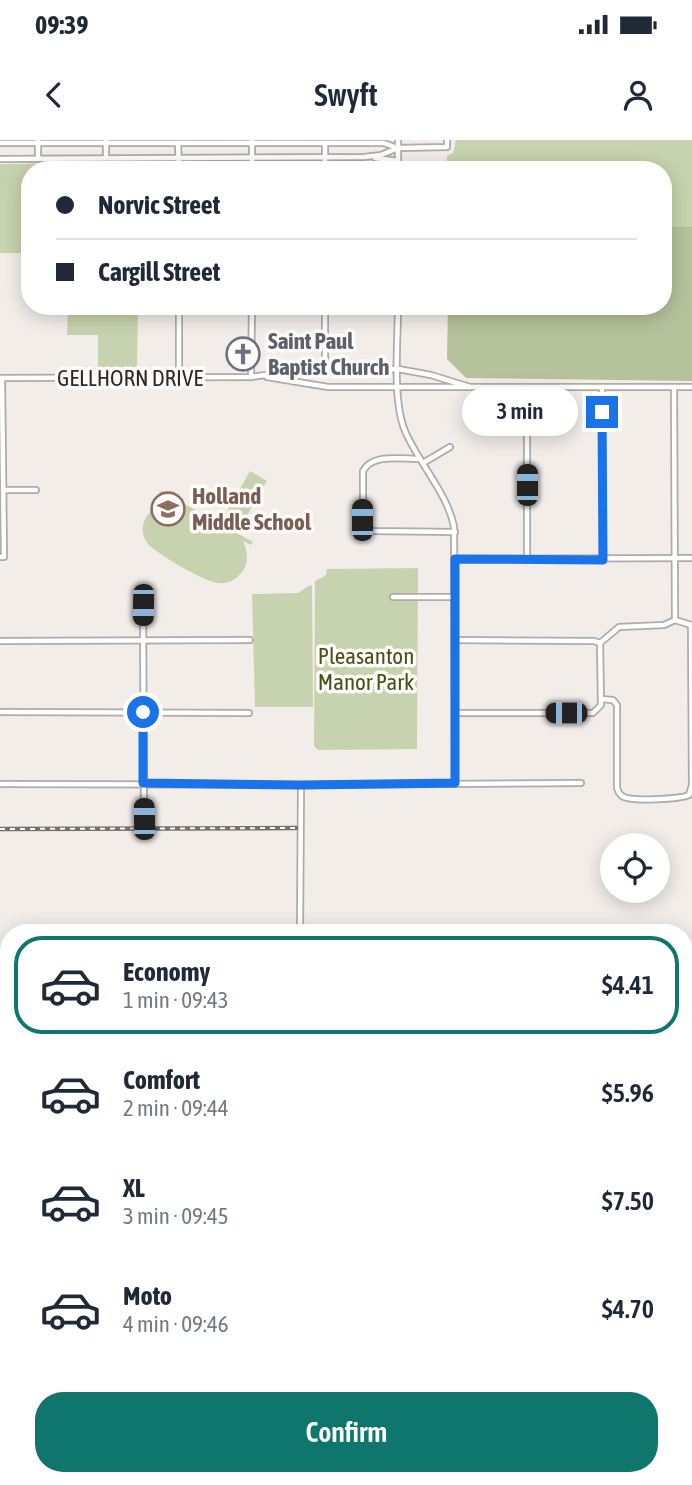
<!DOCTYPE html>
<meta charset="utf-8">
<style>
:root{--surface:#fff;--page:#f6f6f7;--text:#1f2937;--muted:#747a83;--line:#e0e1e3;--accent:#0f766e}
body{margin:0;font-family:"Asap Condensed",sans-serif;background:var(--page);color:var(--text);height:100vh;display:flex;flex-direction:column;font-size:26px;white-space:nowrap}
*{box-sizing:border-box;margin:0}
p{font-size:23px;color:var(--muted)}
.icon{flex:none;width:38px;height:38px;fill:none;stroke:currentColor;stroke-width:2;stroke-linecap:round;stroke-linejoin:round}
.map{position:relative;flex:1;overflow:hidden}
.drawer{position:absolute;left:0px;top:784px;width:693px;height:562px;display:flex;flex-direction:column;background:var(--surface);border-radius:28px 28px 0 0;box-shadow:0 4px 18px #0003}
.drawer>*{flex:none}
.top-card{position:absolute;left:21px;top:21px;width:651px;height:154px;border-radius:28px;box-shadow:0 4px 18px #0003;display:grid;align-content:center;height:154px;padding:0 35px;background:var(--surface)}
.buttons{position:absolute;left:600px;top:693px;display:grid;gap:14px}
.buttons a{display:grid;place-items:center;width:70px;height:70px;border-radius:50%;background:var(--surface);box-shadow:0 4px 18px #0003;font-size:35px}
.end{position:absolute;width:32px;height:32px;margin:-16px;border:9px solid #1a73e8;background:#fff;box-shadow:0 0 0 4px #fff}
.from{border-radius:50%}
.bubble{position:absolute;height:49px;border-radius:24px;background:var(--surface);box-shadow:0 4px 18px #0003;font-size:23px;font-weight:600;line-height:49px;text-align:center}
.car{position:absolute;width:21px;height:42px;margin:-21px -10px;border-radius:9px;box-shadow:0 0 5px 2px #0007;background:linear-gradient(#222 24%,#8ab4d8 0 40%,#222 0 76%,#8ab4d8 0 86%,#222 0)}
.top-card b{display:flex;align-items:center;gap:24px;height:66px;font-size:26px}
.top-card b+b{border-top:2px solid var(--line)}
.top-card i{width:18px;height:18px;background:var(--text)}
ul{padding:12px 0 0;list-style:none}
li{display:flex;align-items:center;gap:21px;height:98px;margin:0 14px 10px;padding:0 21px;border:4px solid transparent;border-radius:28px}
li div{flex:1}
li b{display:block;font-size:26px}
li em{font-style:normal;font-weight:600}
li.active{border-color:var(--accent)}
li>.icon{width:63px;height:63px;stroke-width:1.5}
.primary-button{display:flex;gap:14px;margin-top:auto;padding:14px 35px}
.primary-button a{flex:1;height:80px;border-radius:28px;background:var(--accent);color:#fff;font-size:28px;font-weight:600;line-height:80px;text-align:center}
.status{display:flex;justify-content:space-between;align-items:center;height:49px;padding:0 35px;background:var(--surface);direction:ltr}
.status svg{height:19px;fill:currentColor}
header{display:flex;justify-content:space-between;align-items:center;height:91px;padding:0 35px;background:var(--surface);font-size:32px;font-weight:600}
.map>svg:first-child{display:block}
</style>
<div class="status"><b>09:39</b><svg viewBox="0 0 49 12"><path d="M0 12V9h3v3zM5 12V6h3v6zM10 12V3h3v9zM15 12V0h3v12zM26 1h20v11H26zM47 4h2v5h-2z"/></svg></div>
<header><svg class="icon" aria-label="back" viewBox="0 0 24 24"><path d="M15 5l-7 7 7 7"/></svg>Swyft<svg class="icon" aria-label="person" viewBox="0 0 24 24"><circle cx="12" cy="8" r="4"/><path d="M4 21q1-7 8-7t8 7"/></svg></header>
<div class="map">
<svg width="692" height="1345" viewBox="0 0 692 1345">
<rect width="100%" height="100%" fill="#f3edea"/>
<g fill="#c7d3ae">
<polygon points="456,0 692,0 692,87 663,87 663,30 447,30 447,16 453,13"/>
<polygon points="139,23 139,30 30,30 30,113 0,113 0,24"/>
<polygon points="68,166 138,166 137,227 98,227 98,195 67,195"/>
<polygon points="250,331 267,341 242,384 225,375"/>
<path d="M161,351L253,402L251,405L243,401C248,412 249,422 242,432C236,440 228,444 218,443C205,442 157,414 148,404C133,384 152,365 170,361L159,353Z"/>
<polygon points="418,428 417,609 318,610 314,606 315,441 326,435 327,429"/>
<polygon points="310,445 312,446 313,567 255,567 252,454 298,453"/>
<rect x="492" y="1339" width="61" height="6"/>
</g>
<polygon fill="#b5c29b" points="663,87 692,87 692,241 466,238 447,219 448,166 663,166"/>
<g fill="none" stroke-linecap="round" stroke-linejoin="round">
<defs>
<g id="street">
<polyline points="106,0 106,18"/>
<polyline points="398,0 398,30"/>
<polyline points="252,1 252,30"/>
<polyline points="0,3 384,3 397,8"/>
<polyline points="178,3 179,30"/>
<polyline points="325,3 325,30"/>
<polyline points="375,18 398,21"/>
<polyline points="0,19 364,17 381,15 398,8 447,7 447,0"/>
<polyline points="38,19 38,0"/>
<polyline points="179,166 179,237"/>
<polyline points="325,166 325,229"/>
<path d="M398,166C398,201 392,260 405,291C418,322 448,354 454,387L455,643"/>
<polyline points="251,237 252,166"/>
<polyline points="267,237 328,247 692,247"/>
<polyline points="0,238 251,237 304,230 398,229 431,235 470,247"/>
<polyline points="527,247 527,419"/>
<polyline points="602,247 603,420"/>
<polyline points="674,247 675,480"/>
<path d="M420,319C402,319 372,313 363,331V383L373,391L455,392"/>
<polyline points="423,323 450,307"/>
<polyline points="4,350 36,350"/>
<polyline points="0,417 4,417 2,238"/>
<polyline points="455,419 692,418"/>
<polyline points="393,457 455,457"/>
<polyline points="143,465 144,679"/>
<polyline points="675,480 691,485"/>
<polyline points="455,500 594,501 600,503"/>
<polyline points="0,501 250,500"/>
<polyline points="600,503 619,487 664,485 675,480"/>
<path d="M601,559L613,560L617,565V647C618,651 618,653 622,656C630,662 680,659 689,655L692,645L691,485"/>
<polyline points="0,572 249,573"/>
<polyline points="456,573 593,573 601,565 600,503"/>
<polyline points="0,644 301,645 581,643"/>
<polyline points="300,793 301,645"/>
<polyline points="0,1021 9,1021"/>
<polyline points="684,1023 692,1023"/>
<polyline points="0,1269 9,1269"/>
<polyline points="36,1345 36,1337"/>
<polyline points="101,1345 101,1337"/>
<polyline points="166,1345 166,1337"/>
<polyline points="231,1345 231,1337"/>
<polyline points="296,1345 296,1337"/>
<polyline points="360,1345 360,1337"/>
<polyline points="426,1345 426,1337"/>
<polyline points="490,1345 490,1337"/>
<polyline points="556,1345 556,1337"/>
<polyline points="621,1345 621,1337"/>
<polyline points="685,1345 688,913"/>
</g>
<g id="secondary">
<polyline points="0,1143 9,1143"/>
<polyline points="684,1145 692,1145"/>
</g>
</defs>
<use href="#street" stroke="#b0aaa8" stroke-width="8"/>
<use href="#secondary" stroke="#b0aaa8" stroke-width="10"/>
<use href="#street" stroke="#fff" stroke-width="4.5"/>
<use href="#secondary" stroke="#fff" stroke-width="7"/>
<defs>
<polyline id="rail" points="0,689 296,688"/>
</defs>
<use href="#rail" stroke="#73706e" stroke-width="4.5"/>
<use href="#rail" stroke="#fefbf9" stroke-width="2" stroke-dasharray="5" stroke-linecap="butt"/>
</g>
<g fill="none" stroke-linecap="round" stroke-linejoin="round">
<polyline stroke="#1a73e8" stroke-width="9" points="143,572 143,643 301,645 455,643 455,419 603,420 602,272"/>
</g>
<defs>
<symbol id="church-ring" viewBox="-11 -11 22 22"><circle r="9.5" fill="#fefbf9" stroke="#6b7280" stroke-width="1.5"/><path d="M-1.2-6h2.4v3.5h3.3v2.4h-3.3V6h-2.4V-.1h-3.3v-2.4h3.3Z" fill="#6b7280"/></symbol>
<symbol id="school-ring" viewBox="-11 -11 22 22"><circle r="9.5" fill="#fefbf9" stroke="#8d6e63" stroke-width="1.5"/><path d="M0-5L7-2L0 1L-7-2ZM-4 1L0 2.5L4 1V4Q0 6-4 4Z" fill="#8d6e63"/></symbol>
</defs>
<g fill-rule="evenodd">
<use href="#church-ring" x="224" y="195" width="38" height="38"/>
<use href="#school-ring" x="149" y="350" width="38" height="38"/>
</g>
<g text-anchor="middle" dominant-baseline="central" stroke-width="7" stroke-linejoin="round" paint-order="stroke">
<g font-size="23" font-weight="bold" fill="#5b616d" stroke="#fefbf9" text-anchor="start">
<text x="268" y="201">Saint Paul<tspan x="268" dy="26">Baptist Church</tspan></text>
</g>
<g font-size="23" fill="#2d2b2a" stroke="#fefbf9">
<text x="130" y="238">GELLHORN DRIVE</text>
</g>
<g font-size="23" font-weight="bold" fill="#785e54" stroke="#fefbf9" text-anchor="start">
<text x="192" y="356">Holland<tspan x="192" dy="26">Middle School</tspan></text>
</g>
<g font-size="23" fill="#445318" stroke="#fefbf9">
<text x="366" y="516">Pleasanton<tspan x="366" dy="26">Manor Park</tspan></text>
</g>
</g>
</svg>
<div class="buttons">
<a><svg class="icon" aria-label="locate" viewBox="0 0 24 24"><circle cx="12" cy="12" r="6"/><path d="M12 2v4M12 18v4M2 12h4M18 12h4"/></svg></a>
</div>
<i class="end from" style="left:143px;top:572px"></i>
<i class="end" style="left:602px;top:272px"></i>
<div class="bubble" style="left:462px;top:247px;width:116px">3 min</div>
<i class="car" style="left:527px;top:345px;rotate:0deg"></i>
<i class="car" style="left:362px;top:380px;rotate:0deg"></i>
<i class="car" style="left:143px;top:465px;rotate:181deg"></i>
<i class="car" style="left:566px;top:573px;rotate:270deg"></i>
<i class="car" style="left:144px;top:679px;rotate:359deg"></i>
<div class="top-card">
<b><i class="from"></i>Norvic Street</b>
<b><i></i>Cargill Street</b>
</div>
<section class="drawer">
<ul>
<li class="active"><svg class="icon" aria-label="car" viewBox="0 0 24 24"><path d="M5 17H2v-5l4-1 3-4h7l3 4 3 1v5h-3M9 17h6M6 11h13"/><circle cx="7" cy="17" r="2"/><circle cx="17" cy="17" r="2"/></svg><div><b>Economy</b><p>1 min · 09:43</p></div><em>$4.41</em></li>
<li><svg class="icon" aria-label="car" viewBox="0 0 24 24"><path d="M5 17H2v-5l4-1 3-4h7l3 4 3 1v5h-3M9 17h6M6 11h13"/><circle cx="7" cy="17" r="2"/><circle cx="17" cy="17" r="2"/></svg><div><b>Comfort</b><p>2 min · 09:44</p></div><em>$5.96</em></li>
<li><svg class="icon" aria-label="car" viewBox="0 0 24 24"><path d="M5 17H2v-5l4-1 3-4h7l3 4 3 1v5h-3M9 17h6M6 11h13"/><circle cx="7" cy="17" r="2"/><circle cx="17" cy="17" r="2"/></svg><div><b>XL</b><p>3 min · 09:45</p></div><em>$7.50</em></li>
<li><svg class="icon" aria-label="car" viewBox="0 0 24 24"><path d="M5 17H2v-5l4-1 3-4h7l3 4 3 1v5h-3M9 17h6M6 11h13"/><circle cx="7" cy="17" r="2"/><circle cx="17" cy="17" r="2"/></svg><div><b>Moto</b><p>4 min · 09:46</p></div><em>$4.70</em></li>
</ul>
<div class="primary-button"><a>Confirm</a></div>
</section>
</div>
